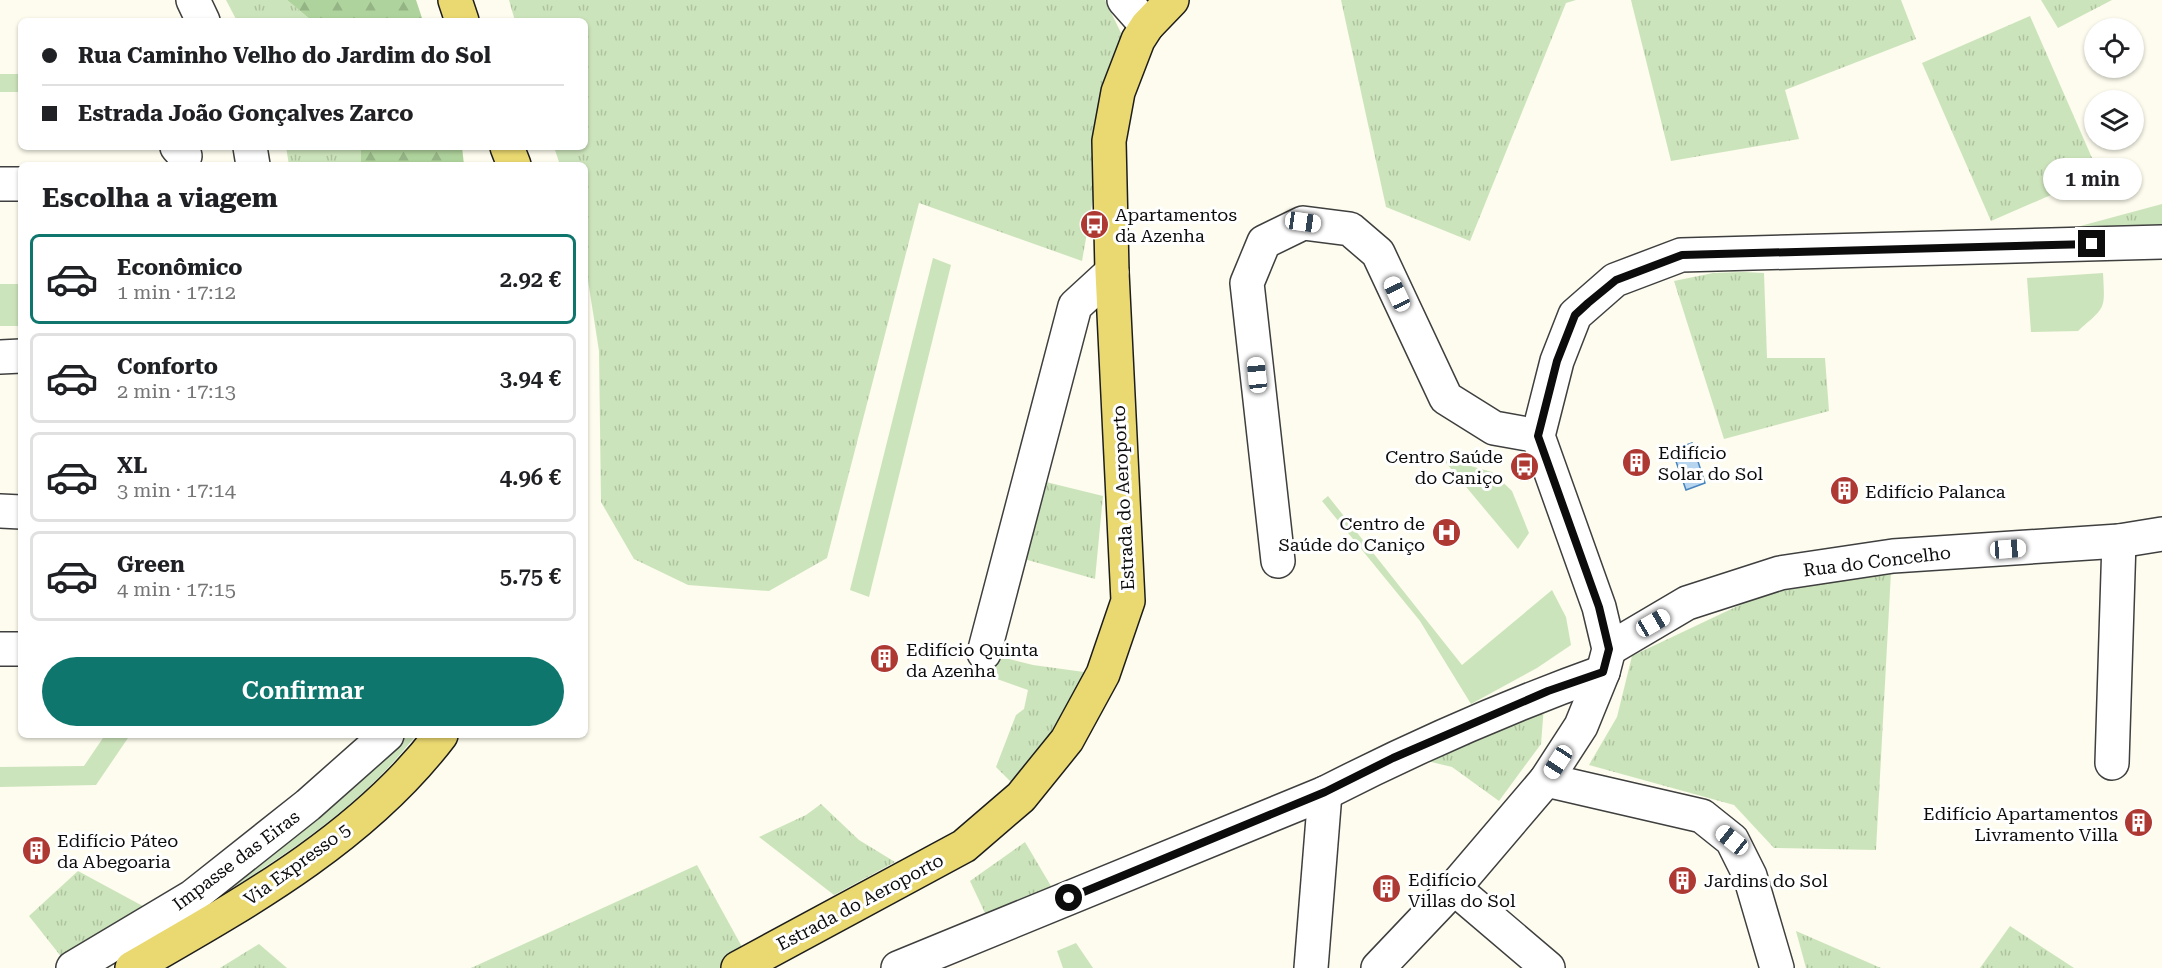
<!DOCTYPE html>
<html lang="pt">
<meta charset="utf-8">
<style>
:root{--surface:#fff;--page:#f6f6f6;--text:#202124;--muted:#757577;--line:#e0e0e0;--accent:#0f766e}
body{margin:0;font-family:"Roboto Serif",serif;background:var(--page);color:var(--text);height:100vh;display:flex;flex-direction:column;font-size:22px;white-space:nowrap}
*{box-sizing:border-box;margin:0}
p{font-size:20px;color:var(--muted)}
.icon{flex:none;width:33px;height:33px;fill:none;stroke:currentColor;stroke-width:2;stroke-linecap:round;stroke-linejoin:round}
.map{position:relative;flex:1;overflow:hidden}
.drawer{position:absolute;left:18px;top:162px;width:570px;height:576px;display:flex;flex-direction:column;background:var(--surface);border-radius:9px;box-shadow:0 2px 4px #0004}
.drawer>*{flex:none}
.hud{position:absolute;left:18px;top:18px;width:570px;height:132px;border-radius:9px;box-shadow:0 2px 4px #0004;display:grid;align-content:center;height:132px;padding:0 24px;background:var(--surface)}
.buttons{position:absolute;left:2084px;top:18px;display:grid;gap:12px}
.buttons a{display:grid;place-items:center;width:60px;height:60px;border-radius:50%;background:var(--surface);box-shadow:0 2px 4px #0004;font-size:30px}
.end{position:absolute;width:27px;height:27px;margin:-14px;border:8px solid #0c0c0c;background:#fff;box-shadow:0 0 0 3px #fff}
.from{border-radius:50%}
.bubble{position:absolute;height:42px;border-radius:21px;background:var(--surface);box-shadow:0 2px 4px #0004;font-size:20px;font-weight:600;line-height:42px;text-align:center}
.car{position:absolute;width:18px;height:36px;margin:-18px -9px;border-radius:8px;box-shadow:0 0 4px 2px #0007;background:linear-gradient(#fff 24%,#345 0 40%,#fff 0 76%,#345 0 86%,#fff 0)}
.hud b{display:flex;align-items:center;gap:21px;height:57px;font-size:22px}
.hud b+b{border-top:2px solid var(--line)}
.hud i{width:15px;height:15px;background:var(--text)}
ul{padding:0;list-style:none}
li{display:flex;align-items:center;gap:18px;height:90px;margin:0 12px 9px;padding:0 12px;border:3px solid var(--line);border-radius:9px}
li div{flex:1}
li b{display:block;font-size:22px}
li em{font-style:normal;font-weight:600}
li.selected{border-color:var(--accent)}
li>.icon{width:54px;height:54px;stroke-width:1.5}
h2{padding:0 24px;font-size:27px;line-height:72px}
.action{display:flex;gap:12px;margin-top:auto;padding:12px 24px}
.action a{flex:1;height:69px;border-radius:36px;background:var(--accent);color:#fff;font-size:24px;font-weight:600;line-height:69px;text-align:center}
.map>svg:first-child{display:block}
</style>
<div class="map">
<svg width="2162" height="968" viewBox="0 0 2162 968">
<defs>
<pattern id="grass-tufts" width="24" height="20" patternUnits="userSpaceOnUse" patternTransform="scale(1.5)"><rect width="24" height="20" fill="#cce4bb"/><path d="M3 7l-1-3M5 7V3M7 7l1-3M15 17l-1-3M17 17v-4M19 17l1-3" fill="none" stroke="#aec2a0"/></pattern>
<pattern id="forest-firs" width="22" height="20" patternUnits="userSpaceOnUse" patternTransform="scale(1.5)"><rect width="22" height="20" fill="#afd39c"/><path d="M5 1l3.5 6h-7zM16 11l3.5 6h-7z" fill="#95b485"/></pattern>
</defs>
<rect width="100%" height="100%" fill="#fdfcee"/>
<g fill="url(#grass-tufts)">
<polygon points="226,0 287,0 312,21 237,21"/>
<polygon points="509,0 1105,0 1122,35 1082,261 919,203 827,558 769,591 688,585 634,559 601,502 599,351 585,261 585,165 560,165 554,147 585,147 585,21 515,21"/>
<polygon points="1341,0 1576,0 1566,3 1470,241 1386,207"/>
<polygon points="1631,0 1901,0 1916,39 1785,90 1799,139 1671,161"/>
<polygon points="2041,0 2112,0 2058,28"/>
<polygon points="2030,16 2099,174 1991,221 1922,63"/>
<polygon points="286,147 361,147 361,165 289,165"/>
<polygon points="2162,204 2162,233 2047,235"/>
<polygon points="1743,272 1764,273 1767,358 1825,358 1829,411 1724,439 1674,281 1713,273"/>
<polygon points="1042,481 1103,496 1095,579 1024,559"/>
<polygon points="1891,572 1876,850 1774,848 1734,805 1589,765 1617,717 1632,656 1763,594"/>
<path d="M993,655L1033,665L1084,672C1069,714 1041,749 1011,782L996,767L1016,715L1024,709L1028,690L986,675Z"/>
<polygon points="1544,706 1541,744 1499,801 1452,767 1423,760"/>
<polygon points="821,804 859,840 895,862 834,895 759,837 806,815"/>
<polygon points="1025,842 1058,898 992,928 970,881"/>
<polygon points="697,865 747,956 724,968 471,968"/>
<polygon points="78,871 152,911 67,964 29,916"/>
<polygon points="2010,926 2074,968 1980,968"/>
<polygon points="1796,931 1881,968 1806,968"/>
<polygon points="259,944 287,968 220,968"/>
</g>
<g fill="url(#forest-firs)">
<polygon points="287,0 416,0 423,21 312,21"/>
<polygon points="361,147 462,147 464,165 361,165"/>
</g>
<g fill="#cce4bb">
<rect x="0" y="74" width="21" height="18"/>
<polygon points="933,258 951,265 869,597 850,590"/>
<path d="M2103,273C2105,311 2106,306 2078,331L2031,332L2027,278Z"/>
<rect x="0" y="284" width="21" height="42"/>
<polygon points="1442,458 1492,472 1512,491 1529,533 1518,549"/>
<polygon points="1328,496 1462,665 1552,590 1566,617 1571,645 1537,668 1471,704 1420,621 1322,501"/>
<polygon points="105,735 130,735 96,785 0,787 0,767 84,766"/>
<path d="M407,735H416C357,812 273,863 192,913L393,749Z"/>
<polygon points="1076,943 1093,968 1063,968 1057,951"/>
</g>
<polygon fill="#b7d5ef" stroke="#4683bf" stroke-width="1.5" points="1692,443 1705,483 1686,490 1672,450"/>
<g fill="none" stroke-linecap="round" stroke-linejoin="round">
<defs>
<g id="minor">
<polyline points="193,0 203,21"/>
<polyline points="1124,0 1147,26"/>
<polyline points="177,147 185,156"/>
<polyline points="250,147 253,165"/>
<polyline points="0,184 21,184"/>
<polyline points="0,357 21,356"/>
<polyline points="0,511 21,512"/>
<polyline points="1278,561 1247,283 1264,242 1303,223 1350,229 1378,253 1446,398 1494,428 1538,436"/>
<polyline points="0,649 21,649"/>
<polyline points="1609,649 1687,603 1780,573 1893,556 2119,541 2162,534"/>
<polyline points="984,653 1075,306 1112,272"/>
<polyline points="2112,763 2119,541"/>
<polyline points="1546,780 1702,816 1732,840 1750,876 1777,968"/>
<polyline points="1454,888 1548,968"/>
<polyline points="73,968 192,897 308,805 387,735"/>
<path d="M898,968L1325,793C1415,747 1508,706 1603,672"/>
<polyline points="1311,968 1325,793"/>
<polyline points="1378,968 1454,888 1546,780 1581,726 1603,672 1609,649 1599,607 1538,436 1557,361 1575,315 1615,280 1681,255 2162,242"/>
</g>
<g id="major">
<polyline points="455,0 462,21"/>
<polyline points="507,147 514,165"/>
<path d="M132,968C243,904 362,839 441,735"/>
<polyline points="738,968 964,846 1021,797 1067,740 1103,674 1128,601 1112,272 1109,141 1118,92 1138,40 1147,26 1172,0"/>
</g>
</defs>
<use href="#minor" stroke="#3f3f3f" stroke-width="36"/>
<use href="#major" stroke="#1d1d1d" stroke-width="36"/>
<use href="#minor" stroke="#fff" stroke-width="33"/>
<use href="#major" stroke="#ead870" stroke-width="33"/>
</g>
<g fill="none" stroke-linecap="round" stroke-linejoin="round">
<polyline stroke="#0c0c0c" stroke-width="8" points="1069,898 1325,792 1393,758 1548,691 1603,672 1609,649 1599,607 1538,436 1557,361 1575,315 1588,303 1616,280 1682,255 2092,244"/>
</g>
<defs>
<symbol id="bus-disc" viewBox="-11 -11 22 22"><circle r="9.5" fill="#ae3933" stroke="#fff"/><path d="M-5-6H5V4H4V6H2V4H-2V6H-4V4H-5ZM-3.5-4V0h7V-4ZM-3.5 1.2v1.5H-2V1.2ZM2 1.2v1.5H3.5V1.2Z" fill="#fff"/></symbol>
<symbol id="building-disc" viewBox="-11 -11 22 22"><circle r="9.5" fill="#ae3933" stroke="#fff"/><path d="M-4-6H4V6H1V3H-1V6H-4ZM-2.5-4.3h1.7v1.8h-1.7ZM.8-4.3h1.7v1.8H.8ZM-2.5-1h1.7V.8h-1.7ZM.8-1h1.7V.8H.8Z" fill="#fff"/></symbol>
<symbol id="hospital-disc" viewBox="-11 -11 22 22"><circle r="9.5" fill="#ae3933" stroke="#fff"/><path d="M-5-5h3v3.5h4V-5h3V5h-3V1.5h-4V5h-3Z" fill="#fff"/></symbol>
</defs>
<g fill-rule="evenodd">
<use href="#bus-disc" x="1078" y="208" width="33" height="33"/>
<use href="#building-disc" x="1620" y="446" width="33" height="33"/>
<use href="#bus-disc" x="1508" y="450" width="33" height="33"/>
<use href="#building-disc" x="1828" y="474" width="33" height="33"/>
<use href="#hospital-disc" x="1430" y="516" width="33" height="33"/>
<use href="#building-disc" x="868" y="642" width="33" height="33"/>
<use href="#building-disc" x="2122" y="806" width="33" height="33"/>
<use href="#building-disc" x="20" y="834" width="33" height="33"/>
<use href="#building-disc" x="1666" y="864" width="33" height="33"/>
<use href="#building-disc" x="1370" y="872" width="33" height="33"/>
</g>
<g text-anchor="middle" dominant-baseline="central" stroke-width="6" stroke-linejoin="round" paint-order="stroke">
<g font-size="18" fill="#0c0c0c" stroke="#fff" text-anchor="start">
<text x="1115" y="214">Apartamentos<tspan x="1115" dy="21">da Azenha</tspan></text>
<text x="1658" y="452">Edifício<tspan x="1658" dy="21">Solar do Sol</tspan></text>
<text x="1503" y="456" text-anchor="end">Centro Saúde<tspan x="1503" dy="21">do Caniço</tspan></text>
<text x="1865" y="491">Edifício Palanca</text>
<text x="1425" y="523" text-anchor="end">Centro de<tspan x="1425" dy="21">Saúde do Caniço</tspan></text>
<text x="906" y="649">Edifício Quinta<tspan x="906" dy="21">da Azenha</tspan></text>
<text x="2118" y="813" text-anchor="end">Edifício Apartamentos<tspan x="2118" dy="21">Livramento Villa</tspan></text>
<text x="57" y="840">Edifício Páteo<tspan x="57" dy="21">da Abegoaria</tspan></text>
<text x="1408" y="879">Edifício<tspan x="1408" dy="21">Villas do Sol</tspan></text>
<text x="1704" y="880">Jardins do Sol</text>
</g>
<g font-size="18" fill="#0c0c0c" stroke="#fff">
<text transform="translate(1123 498) rotate(-93)">Estrada do Aeroporto</text>
<text transform="translate(1877 561) rotate(-7)">Rua do Concelho</text>
<text transform="translate(236 860) rotate(-37)">Impasse das Eiras</text>
<text transform="translate(297 864) rotate(-36)">Via Expresso 5</text>
<text transform="translate(860 902) rotate(-28)">Estrada do Aeroporto</text>
</g>
</g>
</svg>
<div class="buttons">
<a><svg class="icon" aria-label="locate" viewBox="0 0 24 24"><circle cx="12" cy="12" r="6"/><path d="M12 2v4M12 18v4M2 12h4M18 12h4"/></svg></a>
<a><svg class="icon" aria-label="layers" viewBox="0 0 24 24"><path d="M12 4l9 5-9 5-9-5zM3 14l9 5 9-5"/></svg></a>
</div>
<i class="end from" style="left:1069px;top:898px"></i>
<i class="end" style="left:2092px;top:244px"></i>
<div class="bubble" style="left:2043px;top:158px;width:99px">1 min</div>
<i class="car" style="left:1303px;top:222px;rotate:98deg"></i>
<i class="car" style="left:1397px;top:294px;rotate:335deg"></i>
<i class="car" style="left:1257px;top:375px;rotate:354deg"></i>
<i class="car" style="left:2008px;top:549px;rotate:86deg"></i>
<i class="car" style="left:1653px;top:623px;rotate:60deg"></i>
<i class="car" style="left:1558px;top:762px;rotate:213deg"></i>
<i class="car" style="left:1732px;top:840px;rotate:309deg"></i>
<div class="hud">
<b><i class="from"></i>Rua Caminho Velho do Jardim do Sol</b>
<b><i></i>Estrada João Gonçalves Zarco</b>
</div>
<section class="drawer">
<h2>Escolha a viagem</h2>
<ul>
<li class="selected"><svg class="icon" aria-label="car" viewBox="0 0 24 24"><path d="M5 17H2v-5l4-1 3-4h7l3 4 3 1v5h-3M9 17h6M6 11h13"/><circle cx="7" cy="17" r="2"/><circle cx="17" cy="17" r="2"/></svg><div><b>Econômico</b><p>1 min · 17:12</p></div><em>2.92 €</em></li>
<li><svg class="icon" aria-label="car" viewBox="0 0 24 24"><path d="M5 17H2v-5l4-1 3-4h7l3 4 3 1v5h-3M9 17h6M6 11h13"/><circle cx="7" cy="17" r="2"/><circle cx="17" cy="17" r="2"/></svg><div><b>Conforto</b><p>2 min · 17:13</p></div><em>3.94 €</em></li>
<li><svg class="icon" aria-label="car" viewBox="0 0 24 24"><path d="M5 17H2v-5l4-1 3-4h7l3 4 3 1v5h-3M9 17h6M6 11h13"/><circle cx="7" cy="17" r="2"/><circle cx="17" cy="17" r="2"/></svg><div><b>XL</b><p>3 min · 17:14</p></div><em>4.96 €</em></li>
<li><svg class="icon" aria-label="car" viewBox="0 0 24 24"><path d="M5 17H2v-5l4-1 3-4h7l3 4 3 1v5h-3M9 17h6M6 11h13"/><circle cx="7" cy="17" r="2"/><circle cx="17" cy="17" r="2"/></svg><div><b>Green</b><p>4 min · 17:15</p></div><em>5.75 €</em></li>
</ul>
<div class="action"><a>Confirmar</a></div>
</section>
</div>
